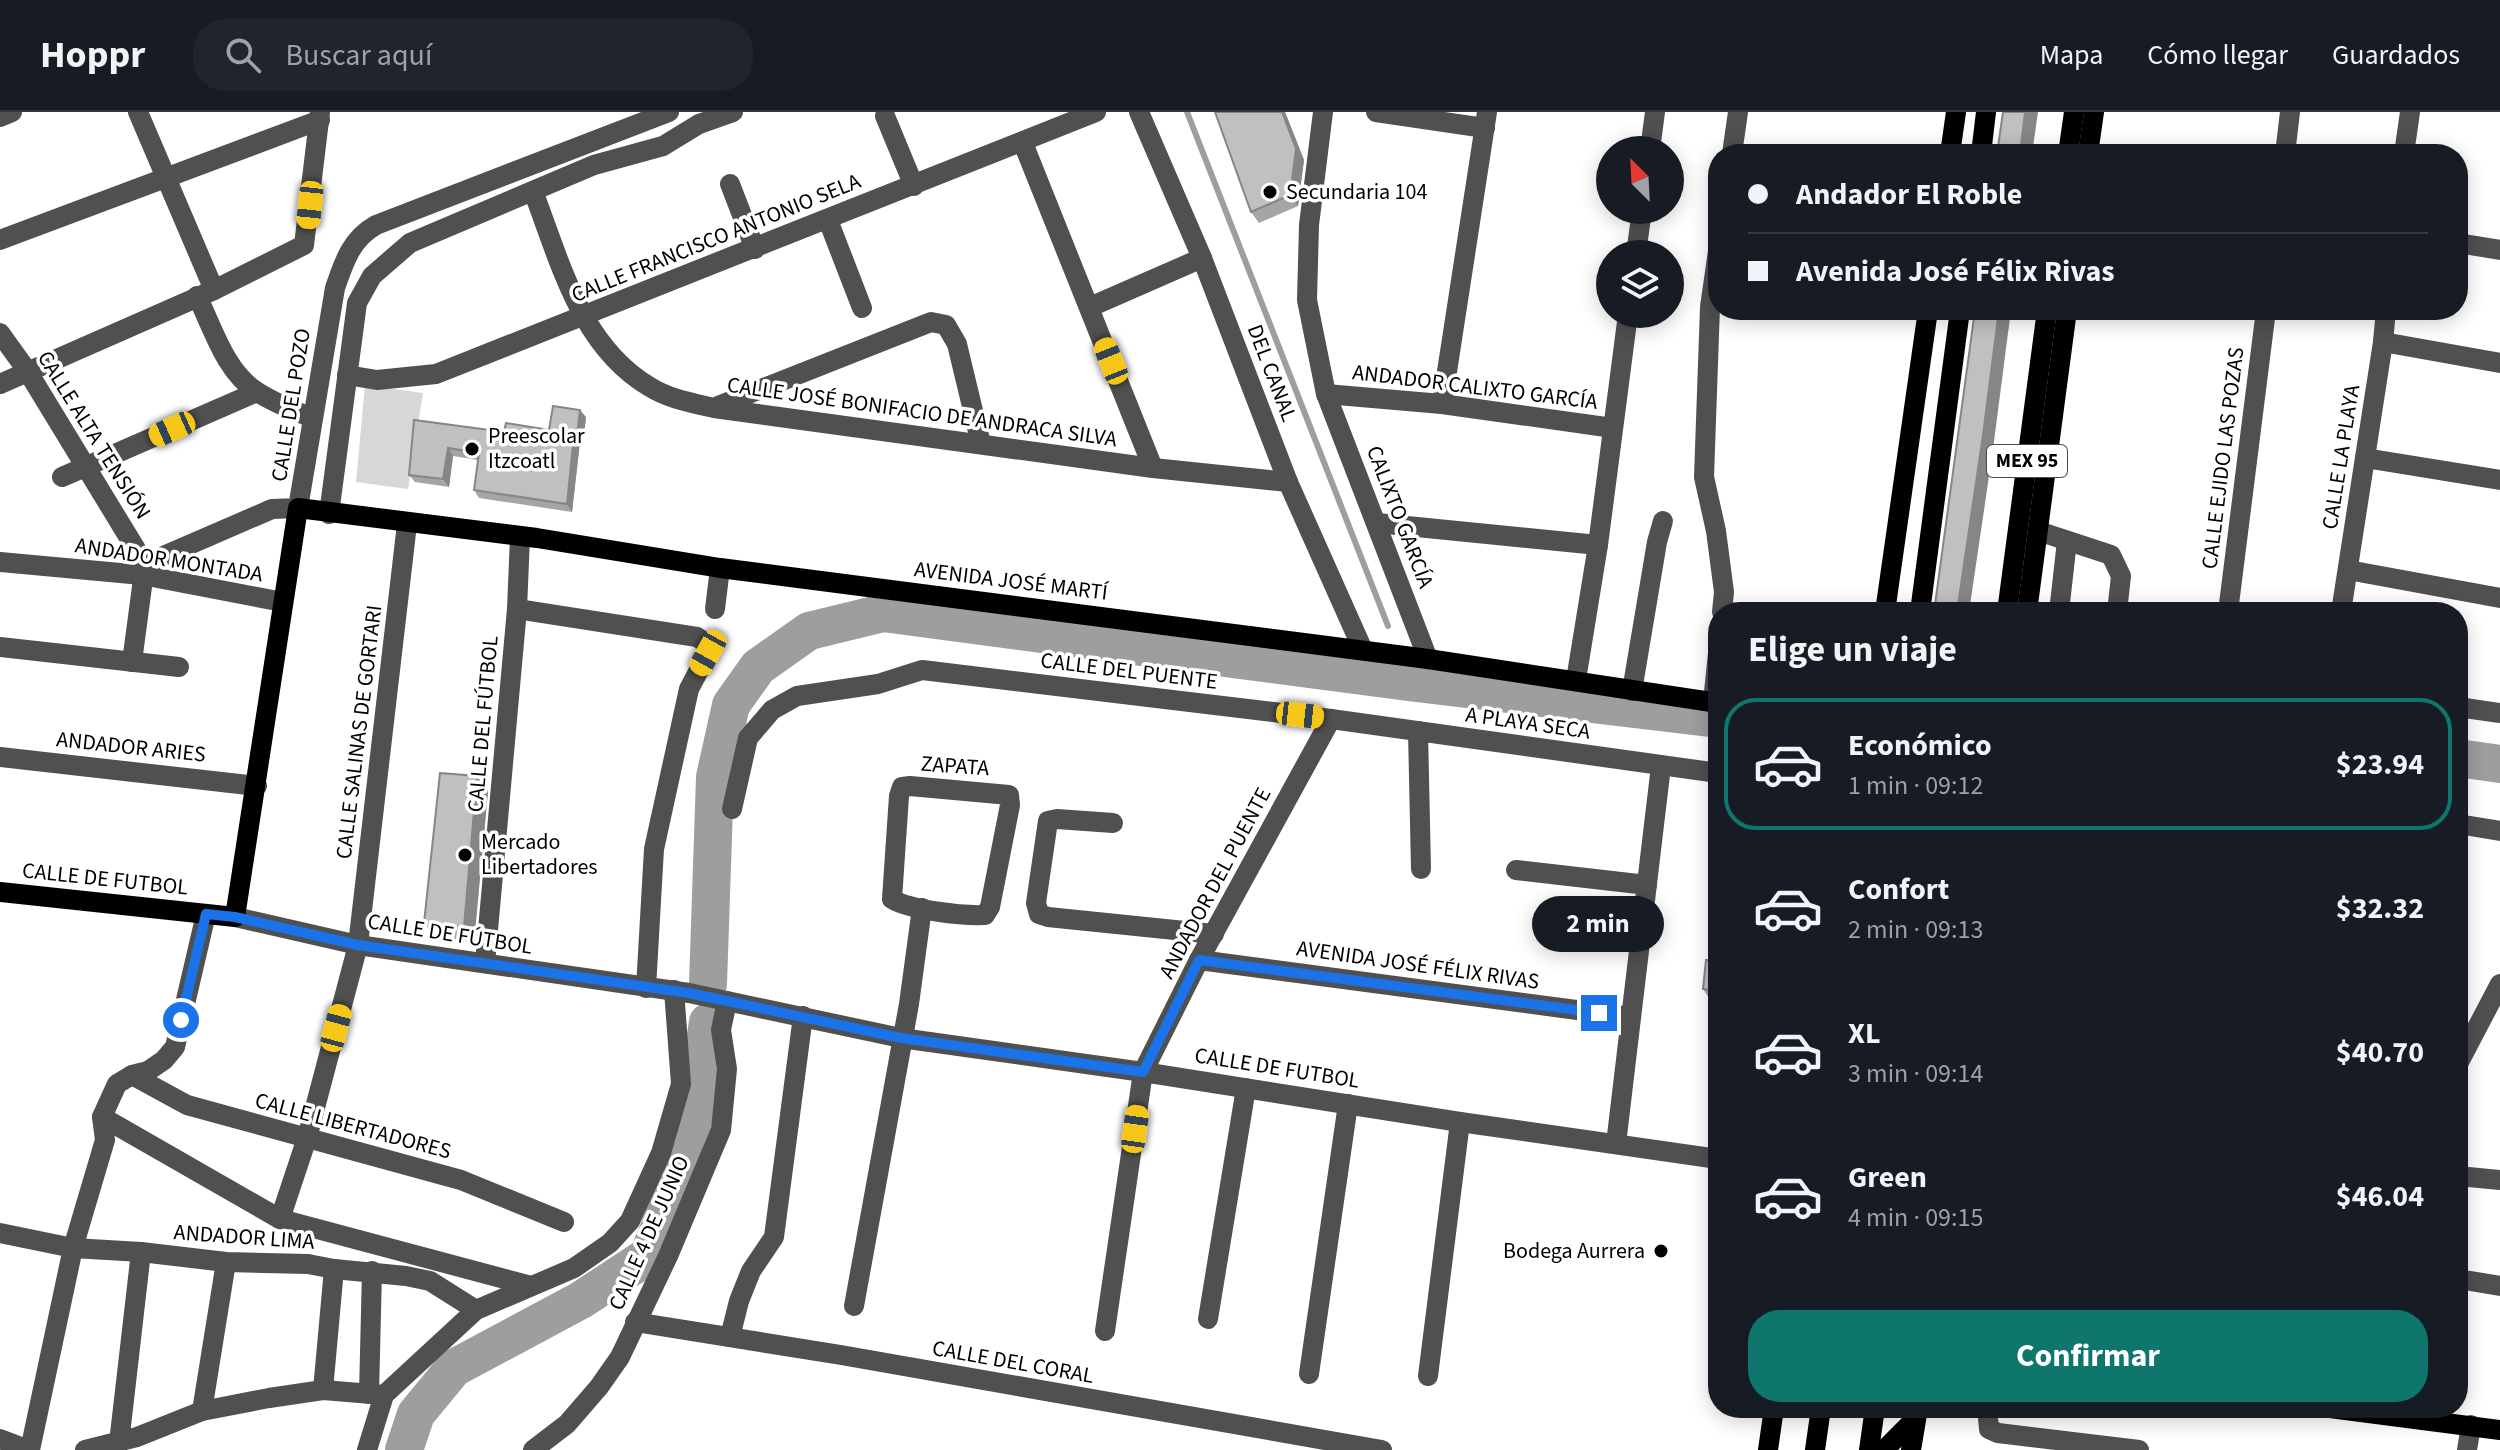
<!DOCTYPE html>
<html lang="es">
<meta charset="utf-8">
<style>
:root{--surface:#171b24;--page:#20242c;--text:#f1f3f6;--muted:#9ea1a6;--line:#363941;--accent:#0f766e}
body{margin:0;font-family:"Source Sans 3",sans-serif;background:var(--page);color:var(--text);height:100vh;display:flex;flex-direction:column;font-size:30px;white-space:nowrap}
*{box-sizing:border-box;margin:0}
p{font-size:26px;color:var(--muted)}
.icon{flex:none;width:44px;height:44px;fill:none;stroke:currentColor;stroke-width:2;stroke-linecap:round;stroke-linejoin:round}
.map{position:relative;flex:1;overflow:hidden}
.details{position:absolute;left:1708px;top:490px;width:760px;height:816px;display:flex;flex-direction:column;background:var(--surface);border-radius:32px;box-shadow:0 4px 20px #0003}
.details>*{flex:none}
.banner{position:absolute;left:1708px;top:32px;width:760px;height:176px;border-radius:32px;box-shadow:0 4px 20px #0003;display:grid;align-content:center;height:176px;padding:0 40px;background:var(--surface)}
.needle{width:52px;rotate:336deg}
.fabs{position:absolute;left:1596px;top:24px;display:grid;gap:16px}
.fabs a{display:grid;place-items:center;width:88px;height:88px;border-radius:50%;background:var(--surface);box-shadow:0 4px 20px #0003;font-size:40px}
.end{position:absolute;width:36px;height:36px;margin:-18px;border:10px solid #1a73e8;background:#fff;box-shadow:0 0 0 4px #fff}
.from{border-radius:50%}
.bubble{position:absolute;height:56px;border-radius:28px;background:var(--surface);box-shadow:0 4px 20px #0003;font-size:26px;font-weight:700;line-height:56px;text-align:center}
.car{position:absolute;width:24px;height:48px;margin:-24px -12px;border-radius:10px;box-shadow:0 0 6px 2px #0007;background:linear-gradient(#f5c518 24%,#345 0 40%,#f5c518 0 76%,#345 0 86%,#f5c518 0)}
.banner b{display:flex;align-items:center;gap:28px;height:76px;font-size:30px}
.banner b+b{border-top:2px solid var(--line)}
.banner i{width:20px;height:20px;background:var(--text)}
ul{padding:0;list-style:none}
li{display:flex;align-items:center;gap:24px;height:132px;margin:0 16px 12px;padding:0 24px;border:4px solid transparent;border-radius:32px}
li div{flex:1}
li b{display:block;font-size:30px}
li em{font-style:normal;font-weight:700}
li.on{border-color:var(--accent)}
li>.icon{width:72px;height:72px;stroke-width:1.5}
h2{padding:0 40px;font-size:36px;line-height:96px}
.cta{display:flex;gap:16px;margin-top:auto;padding:16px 40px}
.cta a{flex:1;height:92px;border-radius:32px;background:var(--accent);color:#fff;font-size:32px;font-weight:700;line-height:92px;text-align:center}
header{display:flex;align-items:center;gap:48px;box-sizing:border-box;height:112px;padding:0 40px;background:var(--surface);border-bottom:2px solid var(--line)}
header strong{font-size:38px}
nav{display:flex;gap:44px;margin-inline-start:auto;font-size:28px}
.search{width:560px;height:72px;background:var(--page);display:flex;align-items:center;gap:20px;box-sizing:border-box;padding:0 28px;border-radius:32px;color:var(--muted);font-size:30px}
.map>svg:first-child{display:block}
</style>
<header>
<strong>Hoppr</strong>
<div class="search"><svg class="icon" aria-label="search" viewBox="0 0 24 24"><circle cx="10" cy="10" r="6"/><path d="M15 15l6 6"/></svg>Buscar aquí</div>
<nav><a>Mapa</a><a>Cómo llegar</a><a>Guardados</a></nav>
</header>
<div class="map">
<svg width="2500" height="1338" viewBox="0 0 2500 1338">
<rect width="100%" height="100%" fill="#fff"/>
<polygon fill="#d7d7d7" points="365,273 423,281 408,377 356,370"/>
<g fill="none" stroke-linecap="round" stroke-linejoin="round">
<g stroke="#9e9e9e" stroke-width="6">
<polyline points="1187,0 1388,514"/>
<polyline points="1405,565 1408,570"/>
</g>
<g stroke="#9e9e9e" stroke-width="38">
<polyline points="2458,646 2500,652"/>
<polyline points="708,872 715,665 731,593 758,555 809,519 883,501 1408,570 1718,607"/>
<polyline points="404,1338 416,1302 454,1256 581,1188 648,1144 688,1044 708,910"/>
</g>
<g stroke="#505050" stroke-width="20">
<polyline points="138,0 214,178"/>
<polyline points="1139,0 1202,146 1288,370 1363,538"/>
<polyline points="1323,0 1309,113 1307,188 1326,282 1428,547"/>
<polyline points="1376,0 1485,16"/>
<polyline points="885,4 914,74"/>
<polyline points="0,5 12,0"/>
<polyline points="1023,31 1153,356"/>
<polyline points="1650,38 1655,0"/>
<polyline points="1732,42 1738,0"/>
<polyline points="2285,42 2290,0"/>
<polyline points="2404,42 2410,0"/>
<polyline points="730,72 755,137"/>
<path d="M533,79C560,149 580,234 650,275C669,287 693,291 714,296L1153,356L1288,370"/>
<polyline points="828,108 862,196"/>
<polyline points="0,128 320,8"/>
<polyline points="2458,131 2500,138"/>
<polyline points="1718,139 1710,195 1704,365 1716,419 1724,480 1722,500"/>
<polyline points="1636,142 1642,98"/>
<path d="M197,184C213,216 225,259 256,279C272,290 293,298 312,306"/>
<polyline points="1090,195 1202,146"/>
<polyline points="0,221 28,260 145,452"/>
<polyline points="2383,230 2500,251"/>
<polyline points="347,263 377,268 436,262 1096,0"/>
<polyline points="0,272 214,178 304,133 320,0"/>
<polyline points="1326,282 1442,292 1613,316"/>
<polyline points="1442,292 1487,0"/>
<polyline points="718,294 931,210 946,213 957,232 981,332"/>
<polyline points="2365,346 2500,368"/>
<polyline points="62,365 257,280"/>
<polyline points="329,402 357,191 372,164 410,131 594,53 663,34 699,12 733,0"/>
<polyline points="1377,411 1598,433"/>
<polyline points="2038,419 2111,443 2121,464 2117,500"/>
<polyline points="0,450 142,463 283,490"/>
<polyline points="2348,458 2500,486"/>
<polyline points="517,497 697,525 706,531 708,541 689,577 654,737 646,876"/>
<polyline points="715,497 720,456"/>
<polyline points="2059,500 2067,429"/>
<polyline points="2228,500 2266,198"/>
<polyline points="2341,500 2383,230 2386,198"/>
<polyline points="0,535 179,555"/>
<path d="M132,550L145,452L272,397L298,396L335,176C344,150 351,127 376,113L669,0"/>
<polyline points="1576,568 1598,433 1628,202"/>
<polyline points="1632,579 1657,430 1663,409"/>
<polyline points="1713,590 1718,541"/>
<polyline points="2458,595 2500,601"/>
<polyline points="1418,619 1421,757"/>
<polyline points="0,645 257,674"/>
<path d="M910,674L1009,683L1010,693L990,795L985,803C962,804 910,798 892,787L899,684L902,675Z"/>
<polyline points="732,697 748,626 772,598 797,584 878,572 922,558 1331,607 1718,661"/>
<polyline points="1113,711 1057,707 1048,709 1036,791 1039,802 1048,805 1214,822"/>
<polyline points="2458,712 2500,719"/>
<polyline points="1516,758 1647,773"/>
<polyline points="235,805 358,833 689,881 901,926 1143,960 1460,1010 1718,1047"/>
<polyline points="1199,848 1630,905"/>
<polyline points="485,851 517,497 520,425"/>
<polyline points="2458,952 2500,872"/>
<polyline points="132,963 187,993 461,1068 564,1110"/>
<polyline points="102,1005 280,1107 531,1174"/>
<polyline points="1616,1032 1661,654"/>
<polyline points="2458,1064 2500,1068"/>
<polyline points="280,1107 307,1026 358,833 407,412"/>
<polyline points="0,1121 73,1136 141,1140 226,1150 308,1152 334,1157 406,1164 430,1169 476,1198"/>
<polyline points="2458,1167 2500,1174"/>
<polyline points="854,1194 909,892 922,796"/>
<polyline points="1208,1207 1246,976"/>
<polyline points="635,1210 841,1243 1382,1338"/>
<polyline points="1105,1219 1143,960 1199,848 1331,607"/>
<polyline points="730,1225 739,1189 751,1159 774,1125 803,904"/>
<polyline points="1309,1262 1348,992"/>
<polyline points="1428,1264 1460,1010"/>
<polyline points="323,1278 334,1157"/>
<polyline points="369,1282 372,1159"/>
<polyline points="1987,1296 1989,1317 1998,1321 2139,1338"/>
<polyline points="202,1299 226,1150"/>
<polyline points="0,1327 29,1338"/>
<polyline points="119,1331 141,1140"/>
<polyline points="30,1338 73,1136 105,1028 102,1005 117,972 132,963 148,959 164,948 175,935 206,802"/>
<polyline points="85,1338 137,1325 202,1299 269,1286 323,1278 384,1283"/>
<polyline points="367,1338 384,1283 476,1198 574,1156 610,1131 630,1109 661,1041 681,972 674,878"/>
<polyline points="533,1338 567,1312 599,1275 620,1245 668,1144 721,1018 727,957 721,918 727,889"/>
<polyline points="2467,1338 2471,1313"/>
</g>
<g stroke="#000" stroke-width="20">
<polyline points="1950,42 1956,0"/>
<polyline points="1981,42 1986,0"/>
<polyline points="2068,42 2074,0"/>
<polyline points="2088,42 2094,0"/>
<polyline points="1885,500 1928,198"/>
<polyline points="1920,500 1960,198"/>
<polyline points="2007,500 2047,198"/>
<polyline points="2027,500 2067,198"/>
<polyline points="0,780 235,805 298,396 537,426 720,456 1428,547 1718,591"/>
<polyline points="2330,1296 2500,1318"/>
<polyline points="1768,1338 1774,1296"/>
<polyline points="1815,1338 1821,1296"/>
<polyline points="1869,1338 1875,1296"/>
<polyline points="1884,1338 1916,1306"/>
<polyline points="1911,1338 1917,1302"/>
</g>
</g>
<g fill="#a5a5a5">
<polygon points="1215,0 1285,0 1304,48 1298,94 1259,111 1251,100"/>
<polygon points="586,305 583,331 580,330 572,400 479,386 474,378 478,348 453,344 449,375 415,370 409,363 414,308 504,320 549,318"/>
<polygon points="488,679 474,830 435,826 424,811"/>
<polygon points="1718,748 1718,785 1711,775"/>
<polygon points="1718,849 1718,889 1711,889 1703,877"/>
</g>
<g fill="#868686">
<polygon points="1282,0 1285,0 1304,48 1298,94 1290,83"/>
<polygon points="2025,0 2038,0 2032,42 2020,42"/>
<polygon points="1999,198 2011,198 1993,337 1969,500 1957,500"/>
<polygon points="580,298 586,305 583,331 577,323"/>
<polygon points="574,323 580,330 572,400 567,392"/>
<polygon points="448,336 453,344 449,375 443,367"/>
<polygon points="477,664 488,679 474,830 464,815"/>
</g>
<g fill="#c0c0c0" stroke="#868686" stroke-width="2">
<polygon points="1215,0 1282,0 1296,37 1290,83 1251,100"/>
<polygon points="2003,0 2025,0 2020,42 1997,42"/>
<polygon points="1975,198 1999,198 1983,323 1957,500 1934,500"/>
<polygon points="553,294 580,298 577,323 574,323 567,392 474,378 479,341 448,336 443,367 409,363 414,308 504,320 506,311 549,318"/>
<polygon points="440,661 477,664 464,815 424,811"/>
<polygon points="1715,747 1718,748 1718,776 1711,775"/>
<polygon points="1706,848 1718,849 1718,879 1703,877"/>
</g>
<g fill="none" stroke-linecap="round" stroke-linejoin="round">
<polyline stroke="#1a73e8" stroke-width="10" points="181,908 206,802 235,805 358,833 689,881 901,926 1143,960 1199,848 1599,901"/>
</g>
<g fill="#000" stroke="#fff" stroke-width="3">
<circle cx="1270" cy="80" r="8"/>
<circle cx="472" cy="337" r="8"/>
<circle cx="465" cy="743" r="8"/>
<circle cx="1661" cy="1139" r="8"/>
</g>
<g text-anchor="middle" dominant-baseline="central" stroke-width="7" stroke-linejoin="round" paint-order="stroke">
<rect fill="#fff" stroke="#4c4c4c" stroke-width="2" x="1987" y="333" width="80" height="32" rx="6"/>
<g font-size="20" font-weight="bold" fill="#000">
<text x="2027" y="349">MEX 95</text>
</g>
<g font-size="22" fill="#000" stroke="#fff" text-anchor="start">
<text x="1286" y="80">Secundaria 104</text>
<text x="488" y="324">Preescolar<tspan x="488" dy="25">Itzcoatl</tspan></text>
<text x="481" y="730">Mercado<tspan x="481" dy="25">Libertadores</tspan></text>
<text x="1645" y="1139" text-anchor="end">Bodega Aurrera</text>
</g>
<g font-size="22" fill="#000" stroke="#fff">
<text transform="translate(716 126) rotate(-22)">CALLE FRANCISCO ANTONIO SELA</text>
<text transform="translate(1272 261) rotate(69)">DEL CANAL</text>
<text transform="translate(1475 275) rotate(7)">ANDADOR CALIXTO GARCÍA</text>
<text transform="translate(291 293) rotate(-81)">CALLE DEL POZO</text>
<text transform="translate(922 300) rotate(8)">CALLE JOSÉ BONIFACIO DE ANDRACA SILVA</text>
<text transform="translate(94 323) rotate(58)">CALLE ALTA TENSIÓN</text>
<text transform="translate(2341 345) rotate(-81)">CALLE LA PLAYA</text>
<text transform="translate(2223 346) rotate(-83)">CALLE EJIDO LAS POZAS</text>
<text transform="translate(1400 405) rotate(69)">CALIXTO GARCÍA</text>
<text transform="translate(169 448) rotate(9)">ANDADOR MONTADA</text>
<text transform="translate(1011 469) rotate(7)">AVENIDA JOSÉ MARTÍ</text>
<text transform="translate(1129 559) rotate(7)">CALLE DEL PUENTE</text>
<text transform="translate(1528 611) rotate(8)">A PLAYA SECA</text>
<text transform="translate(483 612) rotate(-85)">CALLE DEL FÚTBOL</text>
<text transform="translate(359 620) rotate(-83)">CALLE SALINAS DE GORTARI</text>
<text transform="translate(131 635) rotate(6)">ANDADOR ARIES</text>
<text transform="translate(955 654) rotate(4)">ZAPATA</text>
<text transform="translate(105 767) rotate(6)">CALLE DE FUTBOL</text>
<text transform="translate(1215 771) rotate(-62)">ANDADOR DEL PUENTE</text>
<text transform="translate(450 822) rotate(9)">CALLE DE FÚTBOL</text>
<text transform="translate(1418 853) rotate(8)">AVENIDA JOSÉ FÉLIX RIVAS</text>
<text transform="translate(1277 956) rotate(9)">CALLE DE FUTBOL</text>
<text transform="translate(353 1014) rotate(15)">CALLE LIBERTADORES</text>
<text transform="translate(649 1121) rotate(-66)">CALLE 4 DE JUNIO</text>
<text transform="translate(244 1125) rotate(4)">ANDADOR LIMA</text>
<text transform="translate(1013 1250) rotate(10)">CALLE DEL CORAL</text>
</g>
</g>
</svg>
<div class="fabs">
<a><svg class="needle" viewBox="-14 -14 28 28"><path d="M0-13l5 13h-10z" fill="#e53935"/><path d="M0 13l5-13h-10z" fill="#9ea1a6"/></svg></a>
<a><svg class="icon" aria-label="layers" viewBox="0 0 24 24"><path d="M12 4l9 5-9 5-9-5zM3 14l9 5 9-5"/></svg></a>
</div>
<i class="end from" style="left:181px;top:908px"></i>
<i class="end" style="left:1599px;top:901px"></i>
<div class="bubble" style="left:1532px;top:784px;width:132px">2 min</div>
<i class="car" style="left:310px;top:93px;rotate:186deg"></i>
<i class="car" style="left:1111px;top:249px;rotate:338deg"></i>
<i class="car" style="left:172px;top:317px;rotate:246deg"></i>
<i class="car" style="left:708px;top:541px;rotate:209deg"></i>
<i class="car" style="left:1300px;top:603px;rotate:96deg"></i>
<i class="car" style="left:336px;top:916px;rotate:15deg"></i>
<i class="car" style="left:1135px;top:1017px;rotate:8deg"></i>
<div class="banner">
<b><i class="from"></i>Andador El Roble</b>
<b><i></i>Avenida José Félix Rivas</b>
</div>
<section class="details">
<h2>Elige un viaje</h2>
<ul>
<li class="on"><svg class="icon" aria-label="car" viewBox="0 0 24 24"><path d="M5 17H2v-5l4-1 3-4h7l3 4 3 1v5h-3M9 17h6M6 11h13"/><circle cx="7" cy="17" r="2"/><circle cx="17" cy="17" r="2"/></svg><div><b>Económico</b><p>1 min · 09:12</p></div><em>$23.94</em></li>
<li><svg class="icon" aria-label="car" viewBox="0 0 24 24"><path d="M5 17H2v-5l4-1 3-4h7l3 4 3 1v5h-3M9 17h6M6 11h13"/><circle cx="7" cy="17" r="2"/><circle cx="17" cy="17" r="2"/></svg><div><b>Confort</b><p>2 min · 09:13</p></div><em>$32.32</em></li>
<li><svg class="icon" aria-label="car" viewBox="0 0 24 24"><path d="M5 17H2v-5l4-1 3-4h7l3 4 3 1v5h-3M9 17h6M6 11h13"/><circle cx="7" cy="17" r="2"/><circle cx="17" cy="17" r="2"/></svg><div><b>XL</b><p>3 min · 09:14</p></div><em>$40.70</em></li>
<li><svg class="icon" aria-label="car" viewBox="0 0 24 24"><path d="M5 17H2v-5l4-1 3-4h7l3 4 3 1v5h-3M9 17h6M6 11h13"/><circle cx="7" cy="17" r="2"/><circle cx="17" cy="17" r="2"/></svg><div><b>Green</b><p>4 min · 09:15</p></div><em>$46.04</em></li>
</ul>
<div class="cta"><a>Confirmar</a></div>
</section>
</div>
